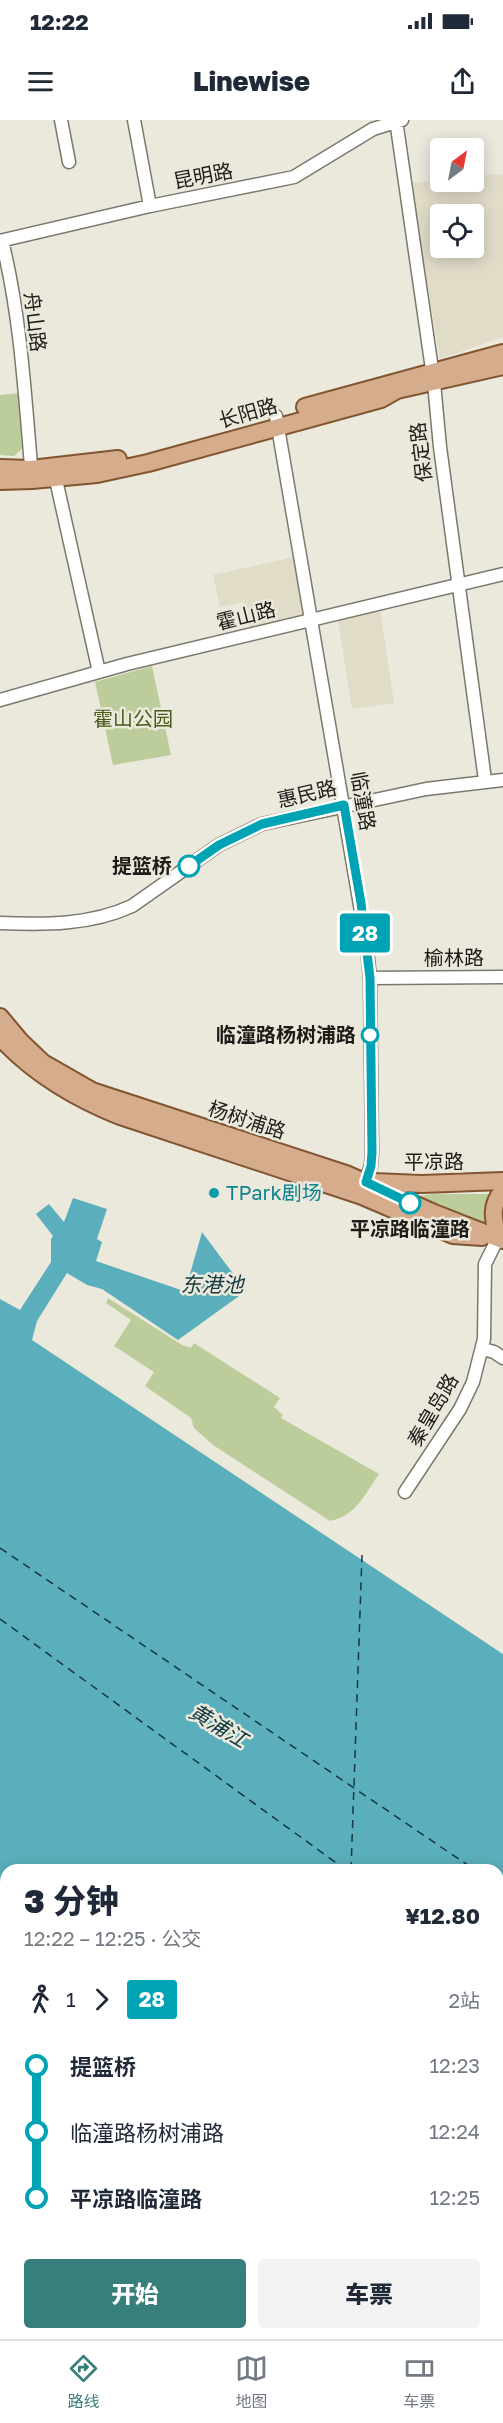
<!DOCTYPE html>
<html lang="zh">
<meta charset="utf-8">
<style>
:root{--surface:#fff;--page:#f2f2f3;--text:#1f2937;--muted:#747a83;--line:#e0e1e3;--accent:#367f7a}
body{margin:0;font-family:"Golos Text","Noto Sans SC",sans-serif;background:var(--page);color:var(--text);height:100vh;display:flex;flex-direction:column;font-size:22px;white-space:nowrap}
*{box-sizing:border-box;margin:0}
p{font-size:20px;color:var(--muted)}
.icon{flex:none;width:33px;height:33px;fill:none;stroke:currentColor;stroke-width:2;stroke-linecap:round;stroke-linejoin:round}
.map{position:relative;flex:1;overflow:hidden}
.drawer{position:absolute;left:0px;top:1744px;width:504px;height:476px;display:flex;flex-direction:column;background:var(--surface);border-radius:18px 18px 0 0;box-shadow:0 3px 15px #0003}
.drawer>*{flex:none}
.badge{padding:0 12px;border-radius:4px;font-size:21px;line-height:39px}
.needle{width:39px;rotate:32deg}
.controls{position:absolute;left:430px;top:18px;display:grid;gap:12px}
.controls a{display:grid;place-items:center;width:54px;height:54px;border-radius:6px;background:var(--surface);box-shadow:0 3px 15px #0003;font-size:30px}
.map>.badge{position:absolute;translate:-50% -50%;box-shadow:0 0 0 3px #fff}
.legs{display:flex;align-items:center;gap:9px;height:66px;padding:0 24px;font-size:20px}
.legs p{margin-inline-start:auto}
.summary{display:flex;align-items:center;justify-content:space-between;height:102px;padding:0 24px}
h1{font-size:33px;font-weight:800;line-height:45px}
.button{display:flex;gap:12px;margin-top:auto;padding:12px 24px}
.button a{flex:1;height:69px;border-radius:6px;background:var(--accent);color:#fff;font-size:24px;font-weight:800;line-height:69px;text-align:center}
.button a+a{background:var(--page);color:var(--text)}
ul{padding:0 24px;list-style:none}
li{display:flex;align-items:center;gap:21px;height:66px;font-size:22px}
li i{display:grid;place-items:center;width:9px;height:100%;margin:0 8px;background:currentColor}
li i::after{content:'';width:15px;height:15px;margin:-8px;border:4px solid;border-radius:50%;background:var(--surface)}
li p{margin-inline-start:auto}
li:first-child i{background:linear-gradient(#0000 50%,currentColor 0)}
li:last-child i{background:linear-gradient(currentColor 50%,#0000 0)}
.status{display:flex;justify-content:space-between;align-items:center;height:42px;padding:0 30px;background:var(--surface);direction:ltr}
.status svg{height:16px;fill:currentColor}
header{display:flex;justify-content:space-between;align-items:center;height:78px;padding:0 24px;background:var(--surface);font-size:27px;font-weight:800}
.menu{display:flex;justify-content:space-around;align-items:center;height:84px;border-top:2px solid var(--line);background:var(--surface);font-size:16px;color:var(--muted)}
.menu a{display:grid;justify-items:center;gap:3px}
.menu .on{color:var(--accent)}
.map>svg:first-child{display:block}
.built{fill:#e1dcc8;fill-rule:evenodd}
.green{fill:#bccd9b}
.forest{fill:#a5b87d}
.water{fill:#5bafbc}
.pier{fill:#ebe8dc}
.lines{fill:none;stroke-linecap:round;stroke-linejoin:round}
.ferry{stroke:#11393f;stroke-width:1.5;stroke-dasharray:8 6;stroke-linecap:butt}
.major-tunnel{stroke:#c2bfb5;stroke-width:16;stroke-dasharray:16 8;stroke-linecap:butt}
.minor-casing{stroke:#7b796e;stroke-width:15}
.major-casing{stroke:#825531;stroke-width:20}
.minor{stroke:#fff;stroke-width:12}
.major{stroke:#d5ac8c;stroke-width:16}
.line-1-casing{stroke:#fff;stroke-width:14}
.line-1{stroke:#00a3b4;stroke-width:9}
.stop-1-dot{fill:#fff;stroke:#00a3b4;stroke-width:3}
.culture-dot{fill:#0f9aa8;stroke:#ebe8dc;stroke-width:2}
.labels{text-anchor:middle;stroke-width:5;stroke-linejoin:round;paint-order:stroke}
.street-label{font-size:20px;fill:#1d1c18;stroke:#ebe8dc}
.park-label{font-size:20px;fill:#4b5c1c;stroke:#ebe8dc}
.stop-label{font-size:20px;font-weight:bold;fill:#1d1c18;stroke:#ebe8dc;text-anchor:end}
.culture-label{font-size:20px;fill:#0d838f;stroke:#ebe8dc;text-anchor:start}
.water-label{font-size:21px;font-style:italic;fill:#11393f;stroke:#ebe8dc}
</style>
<div class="status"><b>12:22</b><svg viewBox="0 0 49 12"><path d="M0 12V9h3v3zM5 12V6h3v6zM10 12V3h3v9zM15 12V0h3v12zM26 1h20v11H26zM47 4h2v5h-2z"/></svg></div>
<header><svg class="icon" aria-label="menu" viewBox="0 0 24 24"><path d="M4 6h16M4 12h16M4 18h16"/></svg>Linewise<svg class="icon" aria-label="share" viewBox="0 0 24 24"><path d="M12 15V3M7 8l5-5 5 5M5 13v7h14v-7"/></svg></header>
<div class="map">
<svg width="503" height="2219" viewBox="0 0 503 2219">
<rect width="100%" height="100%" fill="#ebe8dc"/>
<!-- built -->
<path class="built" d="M503 54V217L440 239 410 63 441 60V62H474V56ZM441 94H474V128H441Z
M294 437 307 495 250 508 244 482 220 487 213 455Z
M380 489 394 583 352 589 338 500Z
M6 2071V2214H121L118 2219H0V2081Z
M161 2214H195L192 2219H172Z"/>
<!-- green -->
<path class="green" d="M20 273 22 329 14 336 0 335V275Z
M152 546 171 635 113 645 95 562Z
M433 1074H493L487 1106 413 1077Z
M108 1178 182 1225 191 1228 194 1223 280 1278 274 1287 283 1295 281 1298 379 1354C365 1374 356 1396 330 1401L213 1325 194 1308 191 1298 145 1266 154 1252 114 1226 131 1200 106 1183Z
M0 1900 6 1904V2042L0 2039Z
M0 2150 6 2152V2187L0 2197Z
M323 2214H469L477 2219H329Z"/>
<!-- forest -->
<path class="forest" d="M195 2214H259L256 2219H192Z"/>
<!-- water -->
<path class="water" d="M73 1078 107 1089 97 1119 102 1122 96 1141 181 1170 186 1168 202 1112 246 1171 178 1220 102 1169 87 1165 67 1153 37 1201 32 1220 503 1534V2219H477L469 2214H498V1750H6V1904L0 1900V1179L20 1190 51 1142V1119L53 1116 36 1094 49 1084 64 1102Z"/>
<!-- pier -->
<path class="pier" d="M388 1454 503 1530V1534L387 1456Z"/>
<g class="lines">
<!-- ferry -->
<path class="ferry" d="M0 1428 475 1750
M0 1499 346 1750
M351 1750 362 1435
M498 1766 503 1769
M498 1861 503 1865"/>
<!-- major-tunnel -->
<path class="major-tunnel" d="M498 1975 503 1969
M498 2051 503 2046
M329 2219 333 2214
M359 2219 363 2214"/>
<!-- minor casing -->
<g class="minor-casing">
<path id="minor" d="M61 0 69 42
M134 0 150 86
M396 0 434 263 440 327 485 660
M0 121 150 86 294 57 373 9 402 0
M2 121C21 197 25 278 32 357
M276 296 366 820 370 858 372 1032 371 1045 364 1068
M54 351 99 552
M0 580 127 544 503 454
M0 803C45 805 91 805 132 786L219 725 262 704 426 669 503 660
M370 858 503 857
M483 1229 494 1232 503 1238
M405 1372 460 1289 473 1262 484 1219 485 1144 498 1118
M0 2070 6 2061
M310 2214 316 2219
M271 2219 274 2214
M285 2219 288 2214"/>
</g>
<!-- major casing -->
<g class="major-casing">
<path id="major" d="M305 287 503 233
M0 348 31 349 118 339
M0 361 32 360 97 354 148 343 381 279 397 270 503 246
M0 897 20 921 43 943 92 971 346 1054 434 1093 503 1120
M0 917C33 953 75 978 120 996L362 1076 453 1115 482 1117
M373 1062 422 1064 503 1061
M498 1118C493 1098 490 1086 503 1070"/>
</g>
<!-- minor -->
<use href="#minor" class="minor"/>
<!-- major -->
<use href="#major" class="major"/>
</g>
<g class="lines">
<!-- line-1 casing -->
<g class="line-1-casing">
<path id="line-1" d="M189 746 219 725 262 704 344 685 361 783 370 858 372 1032 371 1046 366 1062 410 1083"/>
</g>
<!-- line-1 -->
<use href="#line-1" class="line-1"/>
</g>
<!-- markers -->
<g class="stop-1-dot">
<circle cx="189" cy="746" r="10"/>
<circle cx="370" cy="915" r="8"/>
<circle cx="410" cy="1083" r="10"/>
</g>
<circle class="culture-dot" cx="214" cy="1073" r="6"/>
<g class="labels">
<!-- street labels -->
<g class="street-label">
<text transform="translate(203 56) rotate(-11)" y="7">昆明路</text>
<text transform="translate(35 202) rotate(83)" y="7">舟山路</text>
<text transform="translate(248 293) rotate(-16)" y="7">长阳路</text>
<text transform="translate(421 332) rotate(-97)" y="7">保定路</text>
<text transform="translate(246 496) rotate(-14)" y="7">霍山路</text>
<text transform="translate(307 674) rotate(-13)" y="7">惠民路</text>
<text transform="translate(363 681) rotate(80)" y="7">临潼路</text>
<text x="454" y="845">榆林路</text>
<text transform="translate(247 1000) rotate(18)" y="7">杨树浦路</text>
<text x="434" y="1049">平凉路</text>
<text transform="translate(433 1290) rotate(-60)" y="7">秦皇岛路</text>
</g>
<!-- park labels -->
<g class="park-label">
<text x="133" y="606">霍山公园</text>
</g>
<!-- stop labels -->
<g class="stop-label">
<text x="172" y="753">提篮桥</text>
<text x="356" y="922">临潼路杨树浦路</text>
<text x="410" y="1116" text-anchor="middle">平凉路临潼路</text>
</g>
<!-- culture labels -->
<g class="culture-label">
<text x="226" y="1080">TPark剧场</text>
</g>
<!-- water labels -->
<g class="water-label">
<text x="212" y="1172">东港池</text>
<text transform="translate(218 1606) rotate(31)" y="7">黄浦江</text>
</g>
</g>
</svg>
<div class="controls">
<a><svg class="needle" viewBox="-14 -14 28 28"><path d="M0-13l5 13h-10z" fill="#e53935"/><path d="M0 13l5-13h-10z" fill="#747a83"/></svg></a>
<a><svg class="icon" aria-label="locate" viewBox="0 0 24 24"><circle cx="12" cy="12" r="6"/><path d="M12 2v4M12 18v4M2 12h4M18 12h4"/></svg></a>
</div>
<b class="badge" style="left:365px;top:813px;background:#00a3b4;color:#fff">28</b>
<section class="drawer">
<div class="summary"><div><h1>3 分钟</h1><p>12:22 – 12:25 · 公交</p></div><b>¥12.80</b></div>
<div class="legs"><svg class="icon" aria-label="walk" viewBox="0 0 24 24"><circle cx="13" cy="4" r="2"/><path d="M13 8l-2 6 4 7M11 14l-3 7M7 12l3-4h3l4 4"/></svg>1<svg class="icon" aria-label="forward" viewBox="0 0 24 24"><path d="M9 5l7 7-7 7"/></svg><b class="badge" style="background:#00a3b4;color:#fff">28</b><p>2站</p></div>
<ul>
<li><i style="color:#00a3b4"></i><b>提篮桥</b><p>12:23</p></li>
<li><i style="color:#00a3b4"></i><span>临潼路杨树浦路</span><p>12:24</p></li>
<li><i style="color:#00a3b4"></i><b>平凉路临潼路</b><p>12:25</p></li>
</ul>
<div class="button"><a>开始</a><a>车票</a></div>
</section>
</div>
<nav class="menu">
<a class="on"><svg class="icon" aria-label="directions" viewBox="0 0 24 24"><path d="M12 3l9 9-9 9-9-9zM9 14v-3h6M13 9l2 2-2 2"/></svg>路线</a>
<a><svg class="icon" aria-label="map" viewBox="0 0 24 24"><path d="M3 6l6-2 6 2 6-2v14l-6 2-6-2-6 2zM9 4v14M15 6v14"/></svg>地图</a>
<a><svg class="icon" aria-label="tickets" viewBox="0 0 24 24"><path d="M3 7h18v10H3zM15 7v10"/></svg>车票</a>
</nav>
